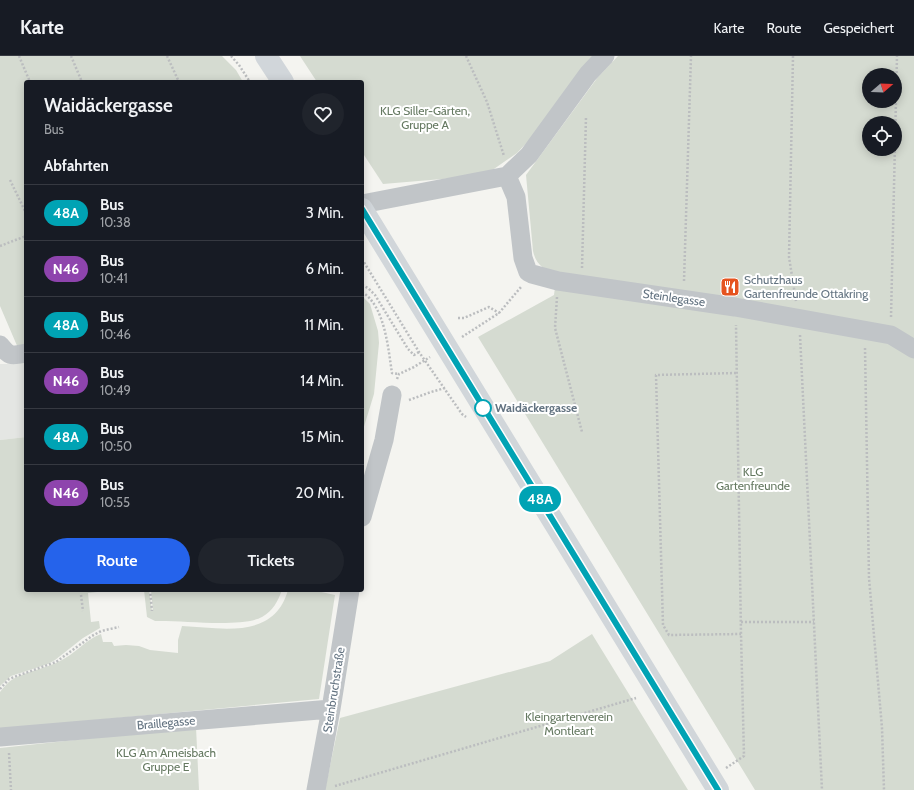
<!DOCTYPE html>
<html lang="de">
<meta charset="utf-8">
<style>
:root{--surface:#171b24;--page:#20242c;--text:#f1f3f6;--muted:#9ea1a6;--line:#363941;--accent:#2563eb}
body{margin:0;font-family:Cabin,sans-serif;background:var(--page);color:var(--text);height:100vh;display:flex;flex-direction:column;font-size:15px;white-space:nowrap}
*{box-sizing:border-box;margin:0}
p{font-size:13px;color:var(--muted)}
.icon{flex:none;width:22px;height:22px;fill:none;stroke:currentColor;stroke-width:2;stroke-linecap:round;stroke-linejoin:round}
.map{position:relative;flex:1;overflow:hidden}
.details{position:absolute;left:24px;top:24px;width:340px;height:512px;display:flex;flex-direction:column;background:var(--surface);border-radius:4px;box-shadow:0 2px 10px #0003}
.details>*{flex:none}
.badge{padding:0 8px;border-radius:13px;font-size:14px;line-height:26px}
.needle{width:26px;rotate:71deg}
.fabs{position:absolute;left:862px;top:12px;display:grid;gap:8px}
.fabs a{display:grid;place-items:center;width:40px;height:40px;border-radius:50%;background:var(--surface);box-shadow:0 2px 10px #0003;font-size:20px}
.map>.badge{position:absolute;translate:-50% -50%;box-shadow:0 0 0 2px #fff}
h2{padding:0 20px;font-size:15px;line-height:36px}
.round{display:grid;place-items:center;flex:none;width:42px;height:42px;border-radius:21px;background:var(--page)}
.headline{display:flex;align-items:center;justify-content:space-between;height:68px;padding:0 20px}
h1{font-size:19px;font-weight:600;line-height:30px}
.action{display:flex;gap:8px;margin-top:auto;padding:8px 20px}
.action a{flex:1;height:46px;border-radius:24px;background:var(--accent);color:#fff;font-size:16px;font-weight:600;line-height:46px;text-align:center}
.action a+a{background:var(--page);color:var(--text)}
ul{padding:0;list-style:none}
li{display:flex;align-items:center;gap:12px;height:56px;padding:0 20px;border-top:1px solid var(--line)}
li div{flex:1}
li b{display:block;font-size:15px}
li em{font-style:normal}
li .badge{min-width:44px;font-weight:700;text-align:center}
header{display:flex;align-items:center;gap:24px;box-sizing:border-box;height:56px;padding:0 20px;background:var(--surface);border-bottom:1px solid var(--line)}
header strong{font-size:19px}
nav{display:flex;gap:22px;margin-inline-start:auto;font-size:14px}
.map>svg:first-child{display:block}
.built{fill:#e4e6e3}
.green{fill:#d5dbd1;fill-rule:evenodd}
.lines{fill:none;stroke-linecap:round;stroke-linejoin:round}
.path{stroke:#bbbdbf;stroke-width:2.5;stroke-dasharray:2 2;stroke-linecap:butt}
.minor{stroke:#c1c5c8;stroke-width:19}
.major{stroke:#d1d6da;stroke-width:22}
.line-casing{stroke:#fff;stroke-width:9}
.line{stroke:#00a3b4;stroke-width:6}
.stop-dot{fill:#fff;stroke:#00a3b4;stroke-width:2}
.labels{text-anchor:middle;stroke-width:4;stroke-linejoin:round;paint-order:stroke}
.park-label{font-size:12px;fill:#657961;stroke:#fff}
.poi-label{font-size:12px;fill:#637381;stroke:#fff;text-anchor:start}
.street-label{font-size:12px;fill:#637381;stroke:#fff}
.stop-label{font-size:12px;font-weight:bold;fill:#637381;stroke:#fff;text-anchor:start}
</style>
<header>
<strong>Karte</strong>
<nav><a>Karte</a><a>Route</a><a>Gespeichert</a></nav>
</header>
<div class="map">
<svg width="914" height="734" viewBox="0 0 914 734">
<rect width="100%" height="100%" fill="#f4f4f0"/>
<!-- built -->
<path class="built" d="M26 305V381L0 384V308H10Z"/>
<!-- green -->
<path class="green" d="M0 0H222L236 14 243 26H26V290L18 292 0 250Z
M300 0H596L535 78 517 97 491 115 466 121 383 128 362 96V26H317Z
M618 0H914V288L557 221C546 214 536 210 533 195L526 119 598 21ZM869 19H895V45H869ZM869 67H895V93H869Z
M555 231 886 282 914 295V734H755L478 281 554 239Z
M362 240 370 248 378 275 379 287 374 338 362 377Z
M26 381V534H115L88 537 91 566 99 565 100 572 83 582 55 604 48 608 11 620 0 630V384Z
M144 534H149L152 555H153L151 534H282C278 545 273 555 262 561 242 572 180 564 155 565L147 561Z
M288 534H317V535L335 539 319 643 0 673V636C4 631 8 626 13 623 27 615 45 613 60 605 75 598 85 584 101 578L103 586H112L114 590 126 589 139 590 150 594 178 597V584L182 570C222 572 274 584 288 534Z
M592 578 688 734H325L340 662 550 605Z
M196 671 199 734H0V692Z"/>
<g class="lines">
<!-- path -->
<path class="path" d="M19 0 30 26
M71 0 82 26
M167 0 179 26
M231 0 239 9 250 26
M466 0 487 46 504 100
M793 0 789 201 796 245
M10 124 26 157
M0 190 26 180
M362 203 419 296 462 358 466 361
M582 212 586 61
M684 225 691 0
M362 229 368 232 375 239 408 293 414 299 419 296
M362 236C385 250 388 292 392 317L399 318
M557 241 555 272 582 376
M891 261 897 0
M458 262H464L489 251 499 257
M800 279 822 734
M462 281 499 257 521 231
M865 292 869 522 882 672 884 734
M736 317 656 319 663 569 669 579 741 578
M397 323 399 318 414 311 430 301
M409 344 431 336 445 332
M150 534 152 555
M81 539 83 555
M741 566H814
M0 633 9 623 14 621 56 606 92 580 101 575 119 571
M9 697 11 734
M726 712 744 700 741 578 736 269
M335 730 636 642"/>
<!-- minor -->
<path class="minor" d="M507 120 516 141 523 202 528 216 532 218 558 225 735 251 891 279 914 293
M362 148 507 120 529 99 588 18 605 0
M0 289C10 301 11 300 26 297
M362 461 384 384 392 339
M0 681 331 653
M316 734 331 653 350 534"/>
<!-- major -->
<path class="major" d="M266 0 283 26
M362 153 718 734"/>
</g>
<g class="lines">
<!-- line casing -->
<g class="line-casing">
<path id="line" d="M362 153 718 734"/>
</g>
<!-- line -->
<use href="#line" class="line"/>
</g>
<!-- icons -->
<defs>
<g id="restaurant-square" transform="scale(1)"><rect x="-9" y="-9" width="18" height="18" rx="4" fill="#e5531f" stroke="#fff"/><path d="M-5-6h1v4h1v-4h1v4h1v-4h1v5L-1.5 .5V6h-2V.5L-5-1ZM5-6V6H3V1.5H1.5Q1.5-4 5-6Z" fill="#fff"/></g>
</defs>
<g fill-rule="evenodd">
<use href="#restaurant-square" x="730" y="231"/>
</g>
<!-- markers -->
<circle class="stop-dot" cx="483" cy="352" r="8"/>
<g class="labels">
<!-- park labels -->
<g class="park-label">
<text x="425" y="59">KLG Siller-Gärten,<tspan x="425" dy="14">Gruppe A</tspan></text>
<text x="753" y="420">KLG<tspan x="753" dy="14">Gartenfreunde</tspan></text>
<text x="569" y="665">Kleingartenverein<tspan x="569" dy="14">Montleart</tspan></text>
<text x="166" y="701">KLG Am Ameisbach<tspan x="166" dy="14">Gruppe E</tspan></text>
</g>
<!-- poi labels -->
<g class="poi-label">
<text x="744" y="228">Schutzhaus<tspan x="744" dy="14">Gartenfreunde Ottakring</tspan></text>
</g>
<!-- street labels -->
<g class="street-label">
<text transform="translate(674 242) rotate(8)" y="4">Steinlegasse</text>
<text transform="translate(334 634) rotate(-81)" y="4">Steinbruchstraße</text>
<text transform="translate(166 667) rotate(-5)" y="4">Braillegasse</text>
</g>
<!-- stop labels -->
<g class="stop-label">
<text x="495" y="356">Waidäckergasse</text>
</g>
</g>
</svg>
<div class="fabs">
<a><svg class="needle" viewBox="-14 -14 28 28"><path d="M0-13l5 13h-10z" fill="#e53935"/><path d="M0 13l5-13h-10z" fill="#9ea1a6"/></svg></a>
<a><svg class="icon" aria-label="locate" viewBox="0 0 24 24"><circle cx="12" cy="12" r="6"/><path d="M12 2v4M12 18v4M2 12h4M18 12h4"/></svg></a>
</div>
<b class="badge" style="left:540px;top:443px;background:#00a3b4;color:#fff">48A</b>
<section class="details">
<div class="headline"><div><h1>Waidäckergasse</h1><p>Bus</p></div><a class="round"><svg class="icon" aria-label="heart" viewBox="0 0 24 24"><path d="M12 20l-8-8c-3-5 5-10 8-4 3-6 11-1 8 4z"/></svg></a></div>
<h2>Abfahrten</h2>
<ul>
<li><span class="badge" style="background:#00a3b4;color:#fff">48A</span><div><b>Bus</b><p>10:38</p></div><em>3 Min.</em></li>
<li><span class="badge" style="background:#8e44ad;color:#fff">N46</span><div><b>Bus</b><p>10:41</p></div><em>6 Min.</em></li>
<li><span class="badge" style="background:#00a3b4;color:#fff">48A</span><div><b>Bus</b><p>10:46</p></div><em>11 Min.</em></li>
<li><span class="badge" style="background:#8e44ad;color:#fff">N46</span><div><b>Bus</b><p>10:49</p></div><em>14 Min.</em></li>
<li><span class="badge" style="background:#00a3b4;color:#fff">48A</span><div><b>Bus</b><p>10:50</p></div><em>15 Min.</em></li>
<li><span class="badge" style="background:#8e44ad;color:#fff">N46</span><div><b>Bus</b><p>10:55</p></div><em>20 Min.</em></li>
</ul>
<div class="action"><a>Route</a><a>Tickets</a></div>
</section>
</div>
